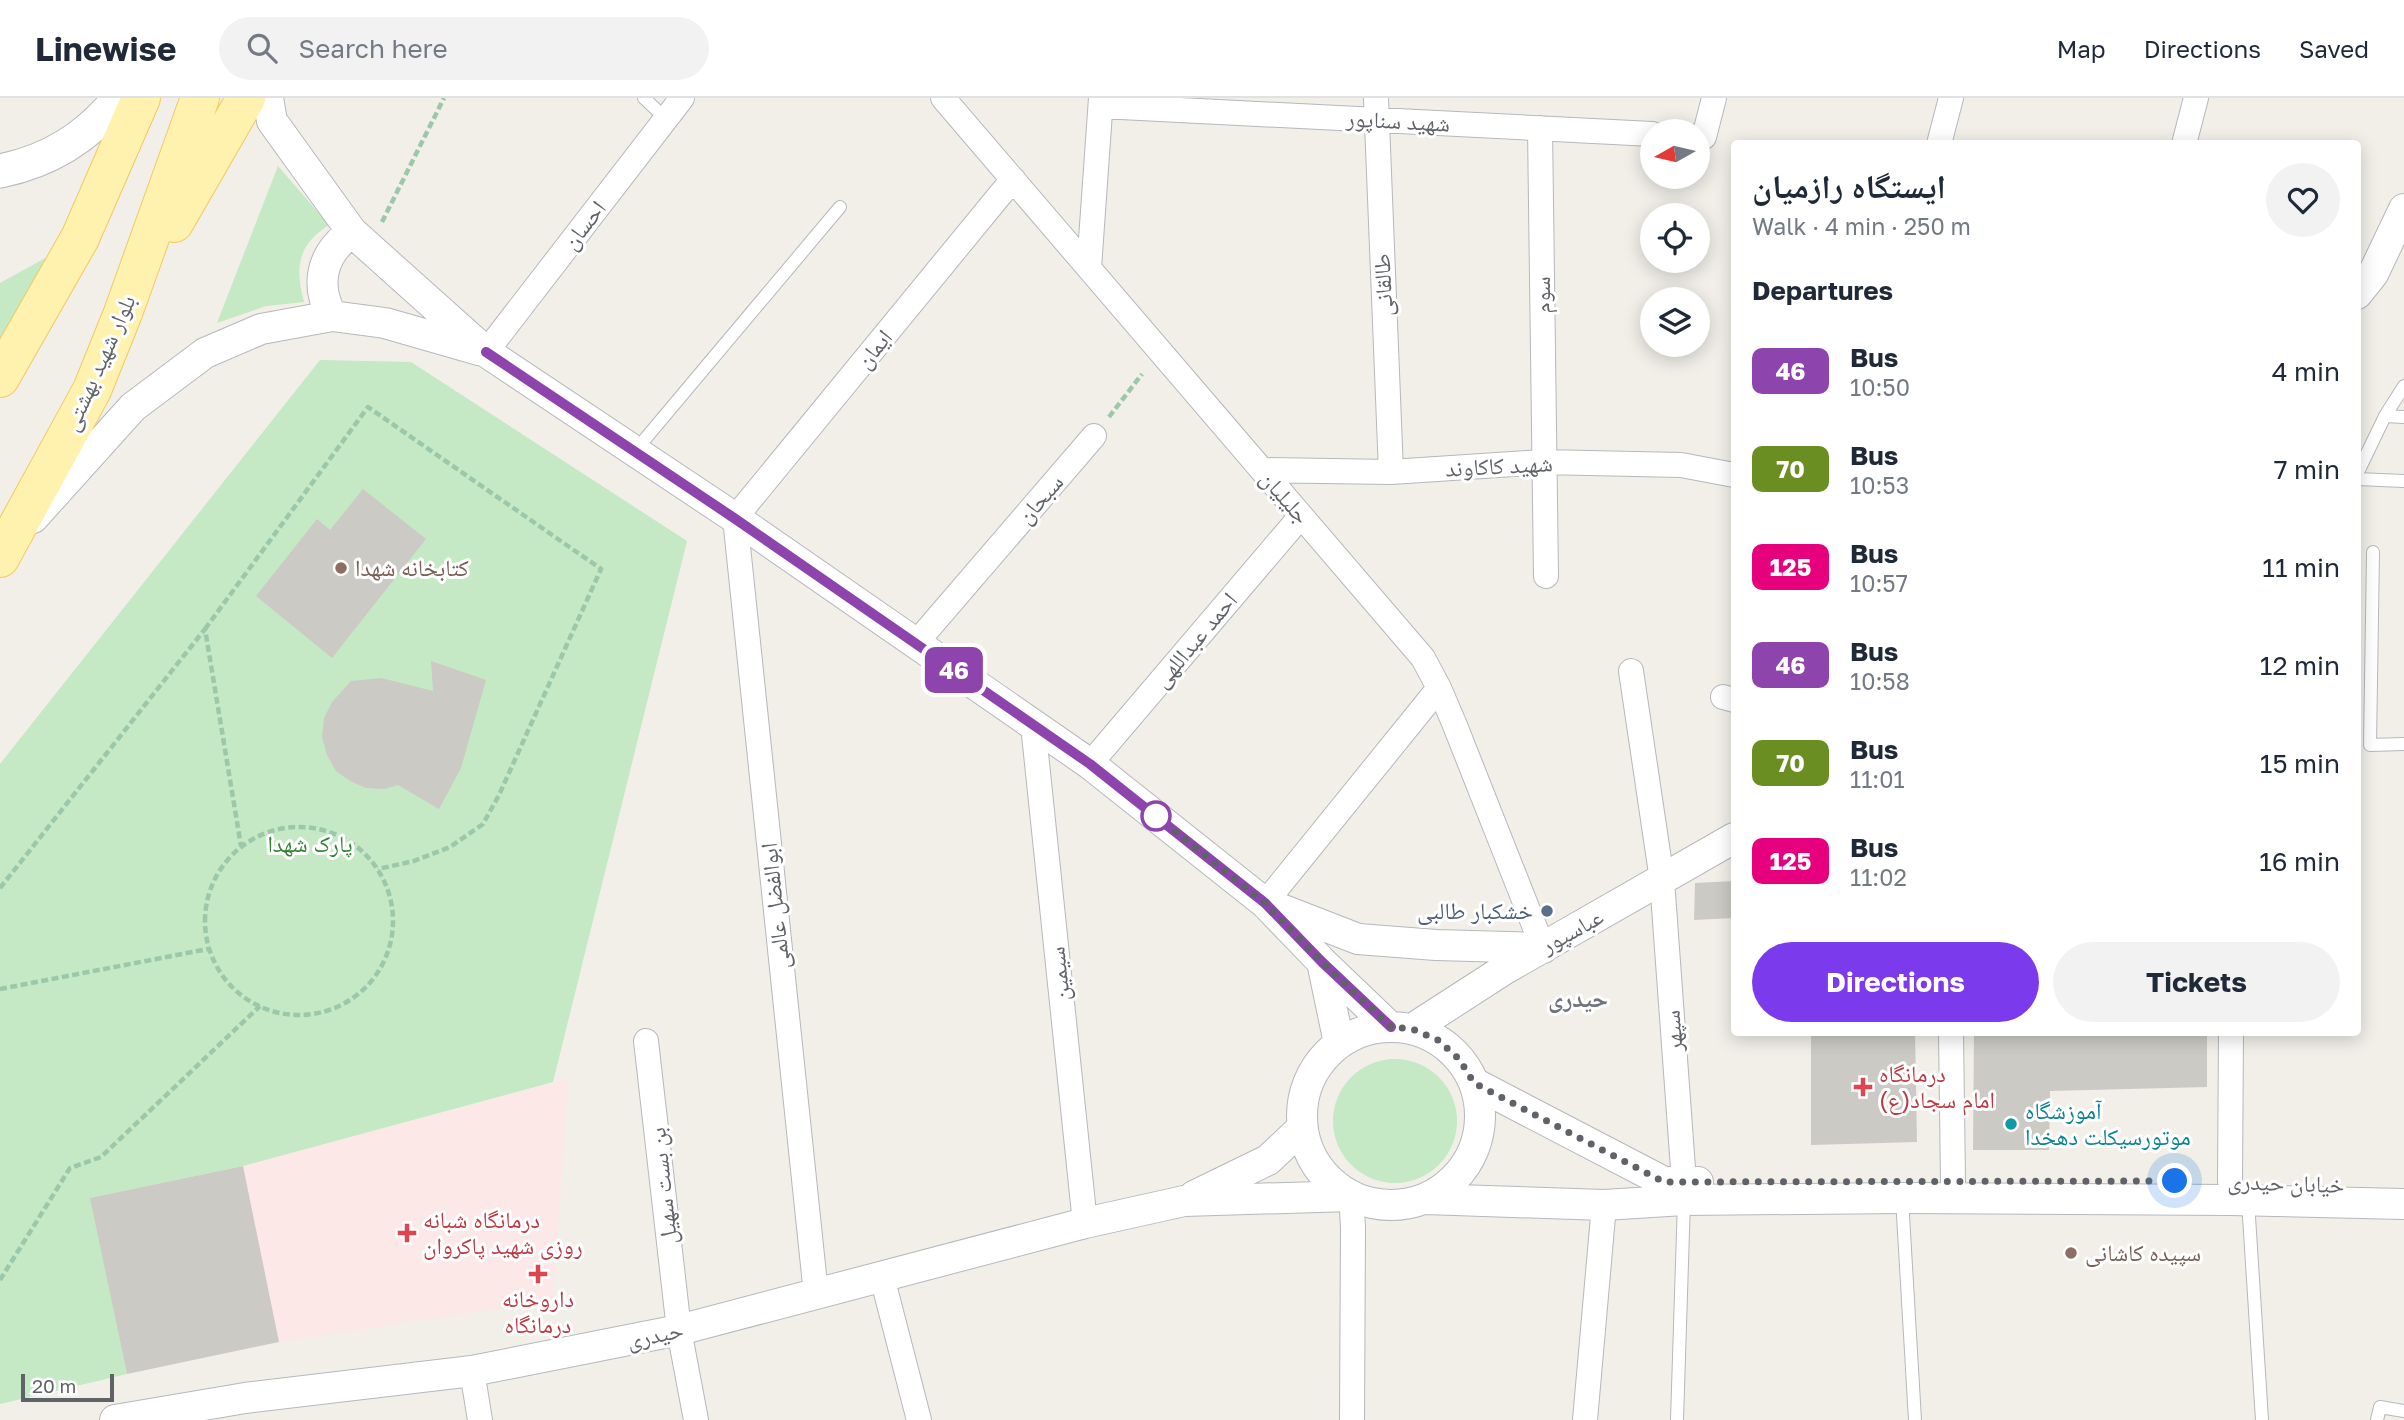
<!DOCTYPE html>
<meta charset="utf-8">
<style>
:root{--surface:#fff;--page:#f2f2f3;--text:#1f2937;--muted:#747a83;--line:#e0e1e3;--accent:#7c3aed}
body{margin:0;font-family:"Golos Text","Noto Naskh Arabic",sans-serif;background:var(--page);color:var(--text);height:100vh;display:flex;flex-direction:column;font-size:26px;white-space:nowrap}
*{box-sizing:border-box;margin:0}
p{font-size:23px;color:var(--muted)}
.icon{flex:none;width:38px;height:38px;fill:none;stroke:currentColor;stroke-width:2;stroke-linecap:round;stroke-linejoin:round}
.map{position:relative;flex:1;overflow:hidden}
.details{position:absolute;left:1731px;top:42px;width:630px;height:896px;display:flex;flex-direction:column;background:var(--surface);border-radius:7px;box-shadow:0 4px 18px #0003}
.details>*{flex:none}
.badge{padding:0 14px;border-radius:10px;font-size:24px;line-height:46px}
.needle{width:46px;rotate:262deg}
.tools{position:absolute;left:1640px;top:21px;display:grid;gap:14px}
.tools a{display:grid;place-items:center;width:70px;height:70px;border-radius:50%;background:var(--surface);box-shadow:0 4px 18px #0003;font-size:35px}
.scale{position:absolute;left:21px;bottom:18px;width:93px;box-sizing:border-box;padding-left:7px;border:4px solid #5f6368;border-top:0;font-size:19px;line-height:24px;white-space:nowrap;color:#5f6368;-webkit-text-stroke:5px #fff;paint-order:stroke}
.you{position:absolute;width:35px;height:35px;margin:-18px;border:5px solid #fff;border-radius:50%;background:#1a73e8;box-shadow:0 0 0 10px #1a73e833}
.map>.badge{position:absolute;translate:-50% -50%;box-shadow:0 0 0 4px #fff}
h2{padding:0 21px;font-size:26px;line-height:63px}
.round{display:grid;place-items:center;flex:none;width:74px;height:74px;border-radius:37px;background:var(--page)}
.head{display:flex;align-items:center;justify-content:space-between;height:119px;padding:0 21px}
h1{font-size:33px;font-weight:700;line-height:52px}
.cta{display:flex;gap:14px;margin-top:auto;padding:14px 21px}
.cta a{flex:1;height:80px;border-radius:42px;background:var(--accent);color:#fff;font-size:28px;font-weight:700;line-height:80px;text-align:center}
.cta a+a{background:var(--page);color:var(--text)}
ul{padding:0;list-style:none}
li{display:flex;align-items:center;gap:21px;height:98px;padding:0 21px}
li div{flex:1}
li b{display:block;font-size:26px}
li em{font-style:normal}
li .badge{min-width:77px;font-weight:700;text-align:center}
header{display:flex;align-items:center;gap:42px;box-sizing:border-box;height:98px;padding:0 35px;background:var(--surface);border-bottom:2px solid var(--line)}
header strong{font-size:33px}
nav{display:flex;gap:38px;margin-inline-start:auto;font-size:24px}
.search{width:490px;height:63px;background:var(--page);display:flex;align-items:center;gap:18px;box-sizing:border-box;padding:0 24px;border-radius:38px;color:var(--muted);font-size:26px}
.map>svg:first-child{display:block}
.medical{fill:#fce8e6}
.green{fill:#c5e8c5}
.building{fill:#cccac5}
.lines{fill:none;stroke-linecap:round;stroke-linejoin:round}
.service-casing{stroke:#b5b8bc;stroke-width:14}
.minor-casing{stroke:#b5b8bc;stroke-width:26}
.tertiary-casing{stroke:#b5b8bc;stroke-width:32}
.secondary-casing{stroke:#b6babf;stroke-width:35}
.primary-casing{stroke:#f2c960;stroke-width:40}
.path{stroke:#9cc7a9;stroke-width:4.5;stroke-dasharray:7 3.5;stroke-linecap:butt}
.service{stroke:#fff;stroke-width:12}
.minor{stroke:#fff;stroke-width:24}
.tertiary{stroke:#fff;stroke-width:30}
.secondary{stroke:#fff;stroke-width:33}
.primary{stroke:#fff2af;stroke-width:38}
.line-casing{stroke:#fff;stroke-width:16}
.line{stroke:#8e44ad;stroke-width:10}
.walk{stroke:#5f6368;stroke-width:7;stroke-dasharray:0 12.6}
.education-dot{fill:#8d6e63;stroke:#fff;stroke-width:2.5}
.stop-dot{fill:#fff;stroke:#8e44ad;stroke-width:3.5}
.service-dot{fill:#5c6f8a;stroke:#fff;stroke-width:2.5}
.health-dot{fill:#e0444e;stroke:#fff;stroke-width:2.5}
.culture-dot{fill:#0f9aa8;stroke:#fff;stroke-width:2.5}
.labels{text-anchor:middle;stroke-width:6;stroke-linejoin:round;paint-order:stroke}
.street-label{font-size:23px;fill:#5f6368;stroke:#fff}
.education-label{font-size:23px;fill:#785e54;stroke:#fff;text-anchor:start}
.park-label{font-size:23px;fill:#348238;stroke:#fff}
.service-label{font-size:23px;fill:#4e5e75;stroke:#fff;text-anchor:end}
.health-label{font-size:23px;fill:#be3a42;stroke:#fff;text-anchor:start}
.culture-label{font-size:23px;fill:#0d838f;stroke:#fff;text-anchor:start}
.neighbourhood-label{font-size:24px;font-weight:bold;fill:#70757a;stroke:#fff}
</style>
<header>
<strong>Linewise</strong>
<div class="search"><svg class="icon" aria-label="search" viewBox="0 0 24 24"><circle cx="10" cy="10" r="6"/><path d="M15 15l6 6"/></svg>Search here</div>
<nav><a>Map</a><a>Directions</a><a>Saved</a></nav>
</header>
<div class="map">
<svg width="2404" height="1322" viewBox="0 0 2404 1322">
<rect width="100%" height="100%" fill="#f1efe8"/>
<!-- medical -->
<path class="medical" d="M568 981 553 1202 279 1244 243 1068Z"/>
<!-- green -->
<path class="green" d="M278 68 329 127C297 147 295 170 304 204L266 208 217 225Z
M80 141 0 280V185Z
M320 262 411 264 687 443 553 984 243 1068 91 1100 127 1276 0 1306V666Z
M1333 1023a62 62 0 1 1 124 0a62 62 0 1 1-124 0Z"/>
<!-- building -->
<path class="building" d="M363 391 426 441 332 560 256 498 317 421 330 432Z
M431 563 486 582 461 670 439 711 398 687 384 691 366 690 350 683 336 673 327 657 322 639 324 620 332 604 351 583 381 580 433 593Z
M1734 783V820L1694 822 1695 785Z
M1811 934H1915L1917 1044 1811 1047Z
M1974 934H2207V989L2050 993 2049 1052H1973Z
M243 1068 279 1244 127 1276 90 1100Z"/>
<g class="lines">
<!-- service casing -->
<g class="service-casing">
<path id="service" d="M644 0 666 21
M2385 318 2404 319
M635 353 840 109
M2357 376 2385 318 2404 288
M2357 381 2404 383
M2373 454 2370 647 2404 646
M1902 1100 1915 1322
M2248 1103 2262 1322
M1677 1322 1684 1102
M2377 1322 2380 1309 2404 1313"/>
</g>
<!-- minor casing -->
<g class="minor-casing">
<path id="minor" d="M943 0 1423 560 1439 590 1454 625 1543 850
M1376 0 1391 374
M1101 8 1652 36
M1540 30 1546 478
M1698 38 1704 39 1714 0
M1939 46 1951 0
M2184 46 2196 0
M1089 170 1101 0
M486 254 682 0
M1262 372 1391 374 1543 364 1681 367 1734 377
M916 545 1094 338
M1631 573 1662 782 1684 1084
M1723 599 1734 602
M1033 627 1085 1125
M1090 666 1301 418
M1265 805 1439 590
M1951 934 1953 1084
M646 943 679 1232 696 1322
M2230 1083 2231 934
M1351 1098 1353 1129 1352 1322
M882 1179 919 1322
M816 1196 735 420 1013 81
M472 1273 480 1322
M1585 1322 1604 1107"/>
</g>
<!-- tertiary casing -->
<g class="tertiary-casing">
<path id="tertiary" d="M268 0 272 23 352 134 486 254 735 420 1090 666 1265 805 1322 864 1390 929
M2357 196 2373 176 2404 111
M332 218C314 186 322 155 352 134
M33 420 133 309 205 255 261 231 332 218 385 225 479 252
M1273 808 1358 841 1436 847 1543 850
M1322 864 1339 945
M1302 1018a89 89 0 1 1 178 0a89 89 0 1 1-178 0Z
M1412 931 1505 871 1734 740
M1474 985 1664 1084H1698
M1194 1098 1268 1062 1302 1030
M1426 1101 1604 1107 1684 1102 1902 1100 2229 1102 2404 1106
M115 1322 245 1300 472 1273 679 1232 1085 1125 1184 1103 1351 1098"/>
</g>
<!-- secondary casing -->
<g class="secondary-casing">
<path id="secondary" d="M0 73C50 63 88 39 119 0"/>
</g>
<!-- primary casing -->
<g class="primary-casing">
<path id="primary" d="M174 125 246 0
M0 280 80 140 141 0
M0 460 92 292 123 215 200 0"/>
</g>
<!-- path -->
<path class="path" d="M382 124 444 0
M1109 319 1142 276
M205 531 368 309 601 471 499 697 483 726 450 749 414 763 378 771
M205 823a94 94 0 1 1 188 0a94 94 0 1 1-188 0Z
M0 790 205 531 241 748
M0 891 208 851
M0 1182 70 1070 101 1059 260 908"/>
<!-- service -->
<use href="#service" class="service"/>
<!-- minor -->
<use href="#minor" class="minor"/>
<!-- tertiary -->
<use href="#tertiary" class="tertiary"/>
<!-- secondary -->
<use href="#secondary" class="secondary"/>
<!-- primary -->
<use href="#primary" class="primary"/>
</g>
<g class="lines">
<!-- line casing -->
<g class="line-casing">
<path id="line" d="M486 254 734 420 1090 666 1265 805 1322 864 1391 929"/>
</g>
<!-- line -->
<use href="#line" class="line"/>
<!-- walk -->
<path class="walk" d="M1156 718 1265 805 1322 864 1391 929 1412 931 1438 942 1459 961 1474 985 1664 1084 2175 1083"/>
</g>
<!-- markers -->
<g class="education-dot">
<circle cx="341" cy="470" r="7"/>
<circle cx="2071" cy="1155" r="7"/>
</g>
<circle class="stop-dot" cx="1156" cy="718" r="14"/>
<circle class="service-dot" cx="1547" cy="813" r="7"/>
<g class="health-dot">
<path d="M1859.5 978.5h7v7h7v7h-7v7h-7v-7h-7v-7h7z"/>
<path d="M403.5 1124.5h7v7h7v7h-7v7h-7v-7h-7v-7h7z"/>
<path d="M534.5 1165.5h7v7h7v7h-7v7h-7v-7h-7v-7h7z"/>
</g>
<circle class="culture-dot" cx="2011" cy="1026" r="7"/>
<g class="labels">
<!-- street labels -->
<g class="street-label">
<text transform="translate(1398 23) rotate(3)" y="8">شهید سناپور</text>
<text transform="translate(584 127) rotate(-52)" y="8">احسان</text>
<text transform="translate(1383 187) rotate(-93)" y="8">طالقانی</text>
<text transform="translate(1542 197) rotate(-90)" y="8">سوم</text>
<text transform="translate(874 251) rotate(-51)" y="8">ایمان</text>
<text transform="translate(99 265) rotate(-66)" y="8">بلوار شهید بهشتی</text>
<text transform="translate(1499 368) rotate(-3)" y="8">شهید کاکاوند</text>
<text transform="translate(1285 399) rotate(49)" y="8">جلیلیان</text>
<text transform="translate(1040 401) rotate(-49)" y="8">سبحان</text>
<text transform="translate(1195 542) rotate(-50)" y="8">احمد عبداللهی</text>
<text transform="translate(775 808) rotate(-96)" y="8">ابوالفضل عالمی</text>
<text transform="translate(1572 833) rotate(-29)" y="8">عباسپور</text>
<text transform="translate(1059 876) rotate(-96)" y="8">سیمین</text>
<text transform="translate(1673 933) rotate(-94)" y="8">سپهر</text>
<text transform="translate(2286 1085) rotate(2)" y="8">خیابان حیدری</text>
<text transform="translate(663 1088) rotate(-96)" y="8">بن بست سهیل</text>
<text transform="translate(655 1237) rotate(-12)" y="8">حیدری</text>
</g>
<!-- education labels -->
<g class="education-label">
<text x="355" y="478">کتابخانه شهدا</text>
<text x="2085" y="1163">سپیده کاشانی</text>
</g>
<!-- park labels -->
<g class="park-label">
<text x="310" y="754">پارک شهدا</text>
</g>
<!-- service labels -->
<g class="service-label">
<text x="1533" y="821">خشکبار طالبی</text>
</g>
<!-- health labels -->
<g class="health-label">
<text x="1879" y="984">درمانگاه<tspan x="1879" dy="26">امام سجاد(ع)</tspan></text>
<text x="423" y="1130">درمانگاه شبانه<tspan x="423" dy="26">روزی شهید پاکروان</tspan></text>
<text x="538" y="1209" text-anchor="middle">داروخانه<tspan x="538" dy="26">درمانگاه</tspan></text>
</g>
<!-- culture labels -->
<g class="culture-label">
<text x="2025" y="1021">آموزشگاه<tspan x="2025" dy="26">موتورسیکلت دهخدا</tspan></text>
</g>
<!-- neighbourhood labels -->
<g class="neighbourhood-label">
<text x="1578" y="909">حیدری</text>
</g>
</g>
</svg>
<div class="tools">
<a><svg class="needle" viewBox="-14 -14 28 28"><path d="M0-13l5 13h-10z" fill="#e53935"/><path d="M0 13l5-13h-10z" fill="#747a83"/></svg></a>
<a><svg class="icon" aria-label="locate" viewBox="0 0 24 24"><circle cx="12" cy="12" r="6"/><path d="M12 2v4M12 18v4M2 12h4M18 12h4"/></svg></a>
<a><svg class="icon" aria-label="layers" viewBox="0 0 24 24"><path d="M12 4l9 5-9 5-9-5zM3 14l9 5 9-5"/></svg></a>
</div>
<div class="scale">20 m</div>
<div class="you" style="left:2175px;top:1083px"></div>
<b class="badge" style="left:954px;top:572px;background:#8e44ad;color:#fff">46</b>
<section class="details">
<div class="head"><div><h1>ایستگاه رازمیان</h1><p>Walk · 4 min · 250 m</p></div><a class="round"><svg class="icon" aria-label="heart" viewBox="0 0 24 24"><path d="M12 20l-8-8c-3-5 5-10 8-4 3-6 11-1 8 4z"/></svg></a></div>
<h2>Departures</h2>
<ul>
<li><span class="badge" style="background:#8e44ad;color:#fff">46</span><div><b>Bus</b><p>10:50</p></div><em>4 min</em></li>
<li><span class="badge" style="background:#6b8e23;color:#fff">70</span><div><b>Bus</b><p>10:53</p></div><em>7 min</em></li>
<li><span class="badge" style="background:#e6007e;color:#fff">125</span><div><b>Bus</b><p>10:57</p></div><em>11 min</em></li>
<li><span class="badge" style="background:#8e44ad;color:#fff">46</span><div><b>Bus</b><p>10:58</p></div><em>12 min</em></li>
<li><span class="badge" style="background:#6b8e23;color:#fff">70</span><div><b>Bus</b><p>11:01</p></div><em>15 min</em></li>
<li><span class="badge" style="background:#e6007e;color:#fff">125</span><div><b>Bus</b><p>11:02</p></div><em>16 min</em></li>
</ul>
<div class="cta"><a>Directions</a><a>Tickets</a></div>
</section>
</div>
